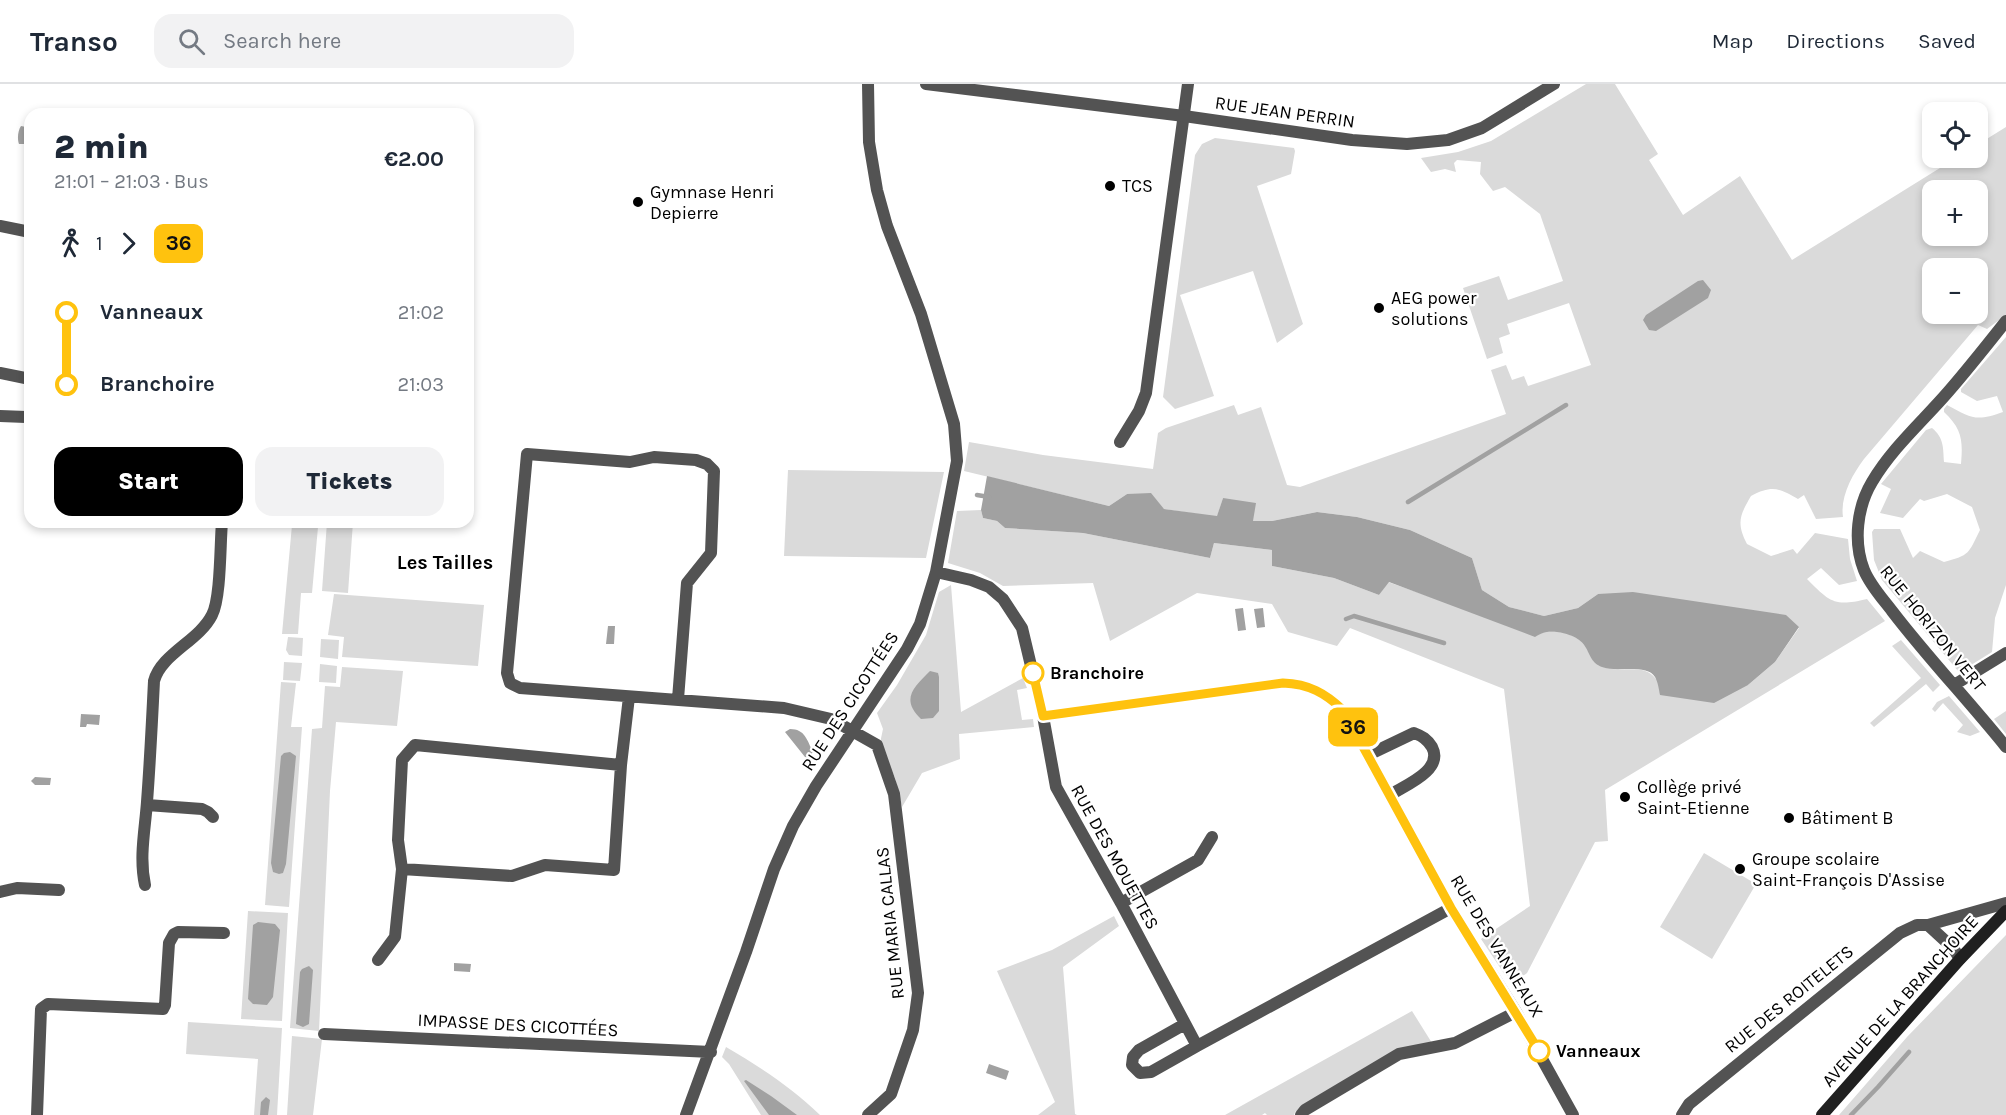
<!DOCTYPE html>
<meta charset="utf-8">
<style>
:root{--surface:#fff;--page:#f2f2f3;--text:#1f2937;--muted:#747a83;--line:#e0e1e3;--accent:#000}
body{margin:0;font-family:Karla,sans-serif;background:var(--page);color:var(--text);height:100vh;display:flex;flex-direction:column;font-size:22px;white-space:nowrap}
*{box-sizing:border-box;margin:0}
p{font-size:20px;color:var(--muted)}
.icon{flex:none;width:33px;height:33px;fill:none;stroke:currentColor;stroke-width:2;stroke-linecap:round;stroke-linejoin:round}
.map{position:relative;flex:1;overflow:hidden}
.drawer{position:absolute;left:24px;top:24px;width:450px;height:420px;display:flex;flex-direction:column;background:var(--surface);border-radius:18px;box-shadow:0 3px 9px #0003}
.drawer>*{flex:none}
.badge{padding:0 12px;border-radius:9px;font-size:21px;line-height:39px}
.controls{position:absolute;left:1922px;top:18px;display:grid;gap:12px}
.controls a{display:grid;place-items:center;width:66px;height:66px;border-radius:12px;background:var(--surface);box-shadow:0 3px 9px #0003;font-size:30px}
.map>.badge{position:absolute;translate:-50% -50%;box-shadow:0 0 0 3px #fff}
.legs{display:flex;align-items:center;gap:9px;height:66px;padding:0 30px;font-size:20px}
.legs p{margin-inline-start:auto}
.headline{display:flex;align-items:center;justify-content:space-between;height:102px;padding:0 30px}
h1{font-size:33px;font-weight:800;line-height:45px}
.cta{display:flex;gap:12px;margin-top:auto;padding:12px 30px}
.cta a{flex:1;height:69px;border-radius:18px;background:var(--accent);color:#fff;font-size:24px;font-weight:800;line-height:69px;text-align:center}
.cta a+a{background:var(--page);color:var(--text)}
ul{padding:0 30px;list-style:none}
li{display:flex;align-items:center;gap:21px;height:72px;font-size:22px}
li i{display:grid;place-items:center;width:9px;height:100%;margin:0 8px;background:currentColor}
li i::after{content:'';width:15px;height:15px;margin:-8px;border:4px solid;border-radius:50%;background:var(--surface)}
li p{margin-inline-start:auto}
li:first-child i{background:linear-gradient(#0000 50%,currentColor 0)}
li:last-child i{background:linear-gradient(currentColor 50%,#0000 0)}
header{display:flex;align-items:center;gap:36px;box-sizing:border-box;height:84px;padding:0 30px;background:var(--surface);border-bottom:2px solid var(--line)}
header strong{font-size:28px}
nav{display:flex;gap:33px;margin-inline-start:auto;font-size:21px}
.search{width:420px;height:54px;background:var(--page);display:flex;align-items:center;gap:15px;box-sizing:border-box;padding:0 21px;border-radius:18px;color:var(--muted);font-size:22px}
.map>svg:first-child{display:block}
.green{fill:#dadada;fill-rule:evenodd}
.water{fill:#a1a1a1}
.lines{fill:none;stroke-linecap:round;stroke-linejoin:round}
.stream{stroke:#a1a1a1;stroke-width:4.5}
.minor{stroke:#535353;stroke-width:12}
.tertiary{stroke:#535353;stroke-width:12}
.secondary{stroke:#202020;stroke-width:12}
.line-1-casing{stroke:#fff;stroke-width:14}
.line-1{stroke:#ffc20e;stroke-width:9}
.poi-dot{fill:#000;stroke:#fff;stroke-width:2}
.stop-1-dot{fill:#fff;stroke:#ffc20e;stroke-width:3}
.labels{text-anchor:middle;stroke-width:4.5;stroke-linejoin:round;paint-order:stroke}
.street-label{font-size:18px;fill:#000;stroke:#fff}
.poi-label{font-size:18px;fill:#000;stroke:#fff;text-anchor:start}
.stop-label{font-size:18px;font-weight:bold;fill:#000;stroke:#fff;text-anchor:start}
.neighbourhood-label{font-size:20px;font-weight:bold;fill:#000;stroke:#fff}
</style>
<header>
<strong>Transo</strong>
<div class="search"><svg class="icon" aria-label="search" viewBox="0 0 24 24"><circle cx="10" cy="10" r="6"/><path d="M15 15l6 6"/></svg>Search here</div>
<nav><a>Map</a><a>Directions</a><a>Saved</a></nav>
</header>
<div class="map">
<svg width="2006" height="1031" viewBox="0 0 2006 1031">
<rect width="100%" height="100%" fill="#fff"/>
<!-- green -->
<path class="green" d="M1586 0H1615L1658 70 1649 76 1683 131 1740 92 1792 176 1956 74H1977V61L2006 43V231L1987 245 1978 241 1864 375C1852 391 1840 413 1843 433L1816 435 1804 411 1798 415C1779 404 1772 401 1751 412 1740 431 1736 439 1747 460L1771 472 1793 465 1797 470 1815 449 1848 455 1850 475 1857 497 1839 501 1821 484 1807 495C1830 518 1834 523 1867 515L1885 537 1605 706 1608 757 1595 758 1527 889 1520 894 1505 891 1481 855 1530 822 1504 605 1350 544 1337 562 1288 548 1272 520 1197 509 1110 557 1093 499 1003 502 980 489 948 479 957 427 981 426 983 434 997 437 1005 444 1083 449 1210 474 1214 459 1272 466V482L1334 494 1379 511 1388 498 1462 524 1541 549C1557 546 1578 548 1587 563 1592 573 1593 579 1604 583 1621 590 1644 578 1656 595L1748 601 1775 578 1799 544 1598 510 1578 524 1544 532 1509 523 1482 506 1472 474 1410 446 1357 433 1317 428 1272 437H1253L1223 414 1217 433 1164 425 1127 410 1109 422 964 387 969 358 1043 371 1153 385 1158 349 1166 344 1234 321 1238 331 1261 323 1287 401 1300 403 1506 330 1491 286 1506 281 1512 296 1524 292 1528 302 1591 281 1569 219 1507 240 1510 250 1499 254 1503 269 1487 275 1463 204 1499 192 1508 216 1563 197 1540 130 1505 103 1493 107 1480 90 1481 78 1457 76 1454 79 1456 88 1445 85 1431 88 1421 74 1458 68 1491 57ZM1932 106H1977V152H1932ZM1932 184H1977V230H1932Z
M1215 54 1294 64 1295 67 1291 90 1257 102 1303 240 1277 259 1253 187 1180 211 1214 312 1175 325 1163 313 1195 71 1202 60Z
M2006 253V501L1995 534 1992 568 1963 586 1958 587 1882 496 1874 476 1872 448 1874 445H1900L1913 474 1920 467 1944 478C1970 471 1968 470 1980 446L1972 423 1947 410 1924 417 1920 415 1903 434 1880 429 1891 405 1881 400 1926 346 1932 344C1944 354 1943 363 1944 378L1961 380C1963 356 1962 345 1944 328V325L1947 321C1971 334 1976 338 2003 328L1997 312 1977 317 1961 308V305Z
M788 386 944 388 926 474 784 472Z
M327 438H353L348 509 322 507Z
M292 441 318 443 312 509H301L298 550H282Z
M951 501 961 628 1023 594 1027 604 1017 606 1022 636 1033 635 1034 643 959 650 960 675 922 689 902 723 895 694 880 659 883 645 877 629 897 601 926 551 939 508Z
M334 510 484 521 478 582 342 573 344 553 328 551Z
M288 553 303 554 302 572 289 571 286 566Z
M321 555 339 556 338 575 320 573Z
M1901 556 1940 601 1933 608 1926 600 1874 643 1870 639 1921 594 1892 562Z
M284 578 302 579 300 597 283 596Z
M320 580 337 582 336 599 319 598Z
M342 583 403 587 397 642 336 638 330 707 319 947 290 944 312 645 322 644 325 602 340 603Z
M281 598 296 599 291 643H302L289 823 265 821Z
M1949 612 1980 648 1970 652 1957 648 1963 641 1943 619 1935 628 1932 625 1937 618Z
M2006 627V650L1994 635Z
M1704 769 1756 800 1712 875 1660 843Z
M248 827 288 829 282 937 241 935Z
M1114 832 1119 842 1063 883 1075 1030 1077 1031H1038L1055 1018 997 887 1052 866Z
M2006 851V1031H1839L1907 953Z
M1412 927 1432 959 1397 965 1295 1028 1294 1031H1267L1265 1029 1262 1031H1225Z
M188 938 282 944 277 1031H254L258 975 186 970Z
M292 952 322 955 313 1031H287Z
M726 963C760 983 791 1003 820 1031H761L729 980 722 973Z"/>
<!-- water -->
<path class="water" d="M21 42 26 43V58L24 60H19C17 55 18 46 21 42Z
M1703 196 1711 206 1708 214 1656 247 1649 246 1643 236 1646 231 1698 197Z
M987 392 1109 422 1127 410 1151 409 1164 425 1217 432 1223 414 1256 419 1253 437H1272L1317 428 1357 433 1410 446 1472 474 1482 506 1509 523 1544 532 1578 524 1598 510 1633 508 1786 531 1799 543 1775 578 1748 601 1714 619 1660 611C1659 606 1658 598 1655 593 1647 579 1616 589 1602 583 1582 575 1596 554 1557 548 1548 547 1542 548 1535 553L1389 498 1379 511 1334 494 1272 482V466L1214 459 1210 474 1083 449 1005 444 997 437 983 434 981 426Z
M1243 524 1246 546 1238 547 1235 525Z
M1263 524 1265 543 1257 544 1254 525Z
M608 542H615L614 560H606Z
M930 587 938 589 939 593V627L933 634 921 635C900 615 914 603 930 587Z
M81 630 100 631 99 641 87 640 86 643H80Z
M790 645C805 645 807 656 813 668L808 674 805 673 785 648Z
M290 668 296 672 286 780 283 789 279 790 273 788 271 779 281 672 284 669Z
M35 693 51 694 50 701H35L31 697Z
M258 838 275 840 280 846 273 913 267 921 253 920 248 915 253 841Z
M454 879 471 880 470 888 454 887Z
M309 882 313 886 309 940 303 943 296 940 300 888 302 885Z
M989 980 1009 987 1006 996 986 989Z
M746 996 771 1012 797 1031H769L744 997Z
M266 1013 270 1016 268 1031H260L261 1018Z"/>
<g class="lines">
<!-- stream -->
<path class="stream" d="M977 411 989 413
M1408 418 1566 321
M1346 535 1354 532 1444 559
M1851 1031 1878 1003 1909 968"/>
<!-- minor -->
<path class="minor" d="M0 142 30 148
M2006 237C1987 261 1968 285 1948 308 1923 337 1892 364 1872 398 1857 423 1853 458 1864 486 1870 501 1882 514 1892 527 1928 574 1969 617 2006 663
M0 289 30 295
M0 332 26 333
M1120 358 1139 327 1146 309 1188 0
M936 488 971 496 989 503 1003 515 1022 544 1043 632 1056 703 1121 819 1197 962 1451 824
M1954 601 2006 569
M678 615 687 499 711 469 714 387 707 380 696 376 654 373 630 378 527 370 507 589 510 599 520 604 784 624 831 635 877 661 894 710 918 909 913 946 891 1010 868 1031
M1043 632 1283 599C1309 600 1325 609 1343 626L1451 824 1516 928 1573 1031
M1368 671 1414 649C1422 652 1427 655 1432 663 1444 686 1406 701 1390 711
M621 681 415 661 402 676 398 756 402 785 512 792 545 781 614 786 621 681 629 613
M147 721 202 725 208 728 213 733
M145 801C139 773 145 746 147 718 150 678 152 638 154 597 161 570 199 557 212 531 221 514 220 460 222 438
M0 808 17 804 59 806
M1121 819 1198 776 1212 753
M1928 841 2006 819
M378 876 395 853 402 785
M1185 940 1139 966 1133 973 1132 981 1140 989 1151 988 1197 962
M324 950 711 968
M37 1031 41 925 48 920 163 925 165 921 169 859 174 850 178 848 224 849
M686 1031 746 868 774 785 793 742 816 702 907 565 920 540 936 488 957 377 954 340 921 230 887 142 877 106 869 58 868 0
M1301 1031 1305 1026 1399 970 1455 959 1516 928
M1682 1031 1689 1020 1900 849 1917 841H1928L1953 864 1960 875"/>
<!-- tertiary -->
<path class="tertiary" d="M926 0 1184 32 1352 56 1407 60 1448 56 1482 44 1554 0"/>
<!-- secondary -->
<path class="secondary" d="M1822 1031 1960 875 2006 827"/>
</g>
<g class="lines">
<!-- line-1 casing -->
<g class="line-1-casing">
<path id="line-1" d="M1033 589 1043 632 1283 599C1309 600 1325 609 1343 626L1451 824 1539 967"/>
</g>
<!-- line-1 -->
<use href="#line-1" class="line-1"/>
</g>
<!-- markers -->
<g class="poi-dot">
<circle cx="1110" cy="102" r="6"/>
<circle cx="638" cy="118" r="6"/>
<circle cx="1379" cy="224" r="6"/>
<circle cx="1625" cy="713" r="6"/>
<circle cx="1789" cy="734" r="6"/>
<circle cx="1740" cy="785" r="6"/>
</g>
<g class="stop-1-dot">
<circle cx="1033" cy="589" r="10"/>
<circle cx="1539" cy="967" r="10"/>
</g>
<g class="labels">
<!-- street labels -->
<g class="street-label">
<text transform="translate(1285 28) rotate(8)" y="6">RUE JEAN PERRIN</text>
<text transform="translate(1933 544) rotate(51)" y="6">RUE HORIZON VERT</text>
<text transform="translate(850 617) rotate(-57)" y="6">RUE DES CICOTTÉES</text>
<text transform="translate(1115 773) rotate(61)" y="6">RUE DES MOUETTES</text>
<text transform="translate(890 839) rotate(-96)" y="6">RUE MARIA CALLAS</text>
<text transform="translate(1497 862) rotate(59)" y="6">RUE DES VANNEAUX</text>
<text transform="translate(1789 915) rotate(-39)" y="6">RUE DES ROITELETS</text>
<text transform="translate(1900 917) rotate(-48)" y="6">AVENUE DE LA BRANCHOIRE</text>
<text transform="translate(518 941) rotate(3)" y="6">IMPASSE DES CICOTTÉES</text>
</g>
<!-- poi labels -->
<g class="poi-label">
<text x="1122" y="108">TCS</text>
<text x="650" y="114">Gymnase Henri<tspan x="650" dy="21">Depierre</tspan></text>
<text x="1391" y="220">AEG power<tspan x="1391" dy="21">solutions</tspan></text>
<text x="1637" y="709">Collège privé<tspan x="1637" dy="21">Saint-Etienne</tspan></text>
<text x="1801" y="740">Bâtiment B</text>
<text x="1752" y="781">Groupe scolaire<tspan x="1752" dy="21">Saint-François D'Assise</tspan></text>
</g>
<!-- stop labels -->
<g class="stop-label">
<text x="1050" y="595">Branchoire</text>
<text x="1556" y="973">Vanneaux</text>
</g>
<!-- neighbourhood labels -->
<g class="neighbourhood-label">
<text x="445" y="485">Les Tailles</text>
</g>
</g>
</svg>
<div class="controls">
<a><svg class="icon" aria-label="locate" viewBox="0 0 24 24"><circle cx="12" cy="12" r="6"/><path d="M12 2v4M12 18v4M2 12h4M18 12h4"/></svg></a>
<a>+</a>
<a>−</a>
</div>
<b class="badge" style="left:1353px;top:643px;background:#ffc20e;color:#111">36</b>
<section class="drawer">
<div class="headline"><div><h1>2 min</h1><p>21:01 – 21:03 · Bus</p></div><b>€2.00</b></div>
<div class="legs"><svg class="icon" aria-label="walk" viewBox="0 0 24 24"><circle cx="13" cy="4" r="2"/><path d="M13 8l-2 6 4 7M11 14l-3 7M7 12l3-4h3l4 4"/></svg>1<svg class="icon" aria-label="forward" viewBox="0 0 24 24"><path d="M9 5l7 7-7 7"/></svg><b class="badge" style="background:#ffc20e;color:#111">36</b></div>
<ul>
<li><i style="color:#ffc20e"></i><b>Vanneaux</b><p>21:02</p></li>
<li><i style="color:#ffc20e"></i><b>Branchoire</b><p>21:03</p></li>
</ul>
<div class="cta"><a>Start</a><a>Tickets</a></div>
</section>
</div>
